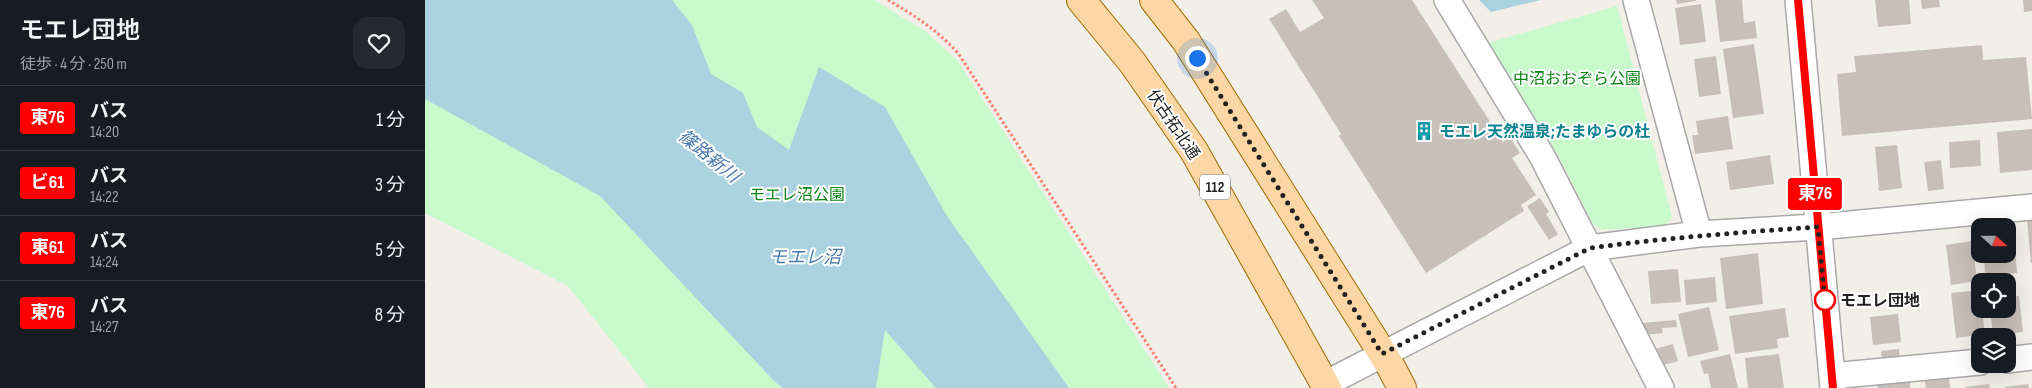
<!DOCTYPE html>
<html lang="ja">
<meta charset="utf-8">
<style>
:root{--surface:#171b24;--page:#242831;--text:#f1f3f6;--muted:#9ea1a6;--line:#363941}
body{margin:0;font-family:"Sofia Sans Condensed","Noto Sans JP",sans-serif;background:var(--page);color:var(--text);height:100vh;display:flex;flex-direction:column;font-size:19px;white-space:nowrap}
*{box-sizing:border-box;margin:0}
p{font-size:16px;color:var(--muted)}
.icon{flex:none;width:28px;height:28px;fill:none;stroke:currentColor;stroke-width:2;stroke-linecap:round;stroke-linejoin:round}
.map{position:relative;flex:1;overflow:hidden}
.drawer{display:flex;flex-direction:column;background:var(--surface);width:425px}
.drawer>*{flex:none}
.badge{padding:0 10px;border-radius:4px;font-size:18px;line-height:32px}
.needle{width:32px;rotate:111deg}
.fabs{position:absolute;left:1546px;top:218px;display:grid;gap:10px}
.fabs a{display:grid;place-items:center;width:45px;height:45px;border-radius:10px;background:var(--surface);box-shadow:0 5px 20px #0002;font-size:25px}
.you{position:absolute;width:25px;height:25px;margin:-12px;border:4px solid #fff;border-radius:50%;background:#1a73e8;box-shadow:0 0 0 8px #1a73e833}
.map>.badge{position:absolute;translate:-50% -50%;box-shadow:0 0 0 2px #fff}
.round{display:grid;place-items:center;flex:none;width:52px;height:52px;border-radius:15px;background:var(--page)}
.headline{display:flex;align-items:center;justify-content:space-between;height:85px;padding:0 20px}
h1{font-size:24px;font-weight:600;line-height:38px}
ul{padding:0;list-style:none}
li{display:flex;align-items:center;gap:15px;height:65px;padding:0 20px;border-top:1px solid var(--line)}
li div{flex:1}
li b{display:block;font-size:19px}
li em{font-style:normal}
li .badge{min-width:55px;font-weight:700;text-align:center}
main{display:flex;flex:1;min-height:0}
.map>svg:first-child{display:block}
.park{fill:#c8facc}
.water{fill:#aad3df}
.building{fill:#c7bfb8}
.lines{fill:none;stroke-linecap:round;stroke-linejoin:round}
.minor-casing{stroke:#a9a9a9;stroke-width:28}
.major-casing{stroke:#a06b00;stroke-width:30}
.path{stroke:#fa8072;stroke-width:3;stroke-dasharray:2.5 2.5;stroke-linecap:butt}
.minor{stroke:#fff;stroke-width:25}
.major{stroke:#fcd6a4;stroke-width:28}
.line-casing{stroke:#fff;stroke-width:11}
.line{stroke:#f00;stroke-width:8}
.walk{stroke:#222;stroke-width:5;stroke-dasharray:0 9}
.stop-dot{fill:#fff;stroke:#f00;stroke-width:2.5}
.labels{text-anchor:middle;stroke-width:4;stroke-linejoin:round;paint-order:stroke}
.shield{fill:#fff;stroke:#646464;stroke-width:1}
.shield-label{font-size:15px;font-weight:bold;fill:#222}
.park-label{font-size:16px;fill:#0c8416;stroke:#fff}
.street-label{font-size:16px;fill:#222;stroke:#fff}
.culture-label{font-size:16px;font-weight:bold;fill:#0d838f;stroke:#fff;text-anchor:start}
.stop-label{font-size:16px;font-weight:bold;fill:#222;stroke:#fff;text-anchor:start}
.water-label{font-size:18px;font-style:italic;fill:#4a7aab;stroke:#fff}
</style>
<main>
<section class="drawer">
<div class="headline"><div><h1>モエレ団地</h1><p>徒歩 · 4 分 · 250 m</p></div><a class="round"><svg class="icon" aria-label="heart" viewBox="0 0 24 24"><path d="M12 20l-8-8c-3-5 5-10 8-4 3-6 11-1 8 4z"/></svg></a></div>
<ul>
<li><span class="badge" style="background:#f00;color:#fff">東76</span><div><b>バス</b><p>14:20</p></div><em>1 分</em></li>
<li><span class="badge" style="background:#f00;color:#fff">ビ61</span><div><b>バス</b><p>14:22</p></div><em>3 分</em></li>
<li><span class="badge" style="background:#f00;color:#fff">東61</span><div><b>バス</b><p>14:24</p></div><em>5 分</em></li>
<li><span class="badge" style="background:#f00;color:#fff">東76</span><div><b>バス</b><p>14:27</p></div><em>8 分</em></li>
</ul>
</section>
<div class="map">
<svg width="1607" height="388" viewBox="0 0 1607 388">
<rect width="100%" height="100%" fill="#f2efe9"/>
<!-- park -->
<path class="park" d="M0 0H449L500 31 533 61 744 388H224L143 286 0 213Z
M1192 6 1247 217 1240 226 1177 230 1168 224 1132 153 1063 43Z"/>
<!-- water -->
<path class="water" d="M0 0H247L267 25 286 74 318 93 332 127 364 150 394 67 460 107 522 216 644 388H511L460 330 451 388H358L350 382 175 196 0 99Z
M1054 0H1116L1066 12Z"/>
<!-- building -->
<path class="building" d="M887 0H987L1078 142 1085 137 1095 153 1087 158 1111 195 1096 205 1099 211 1001 273 914 136 916 134 844 19 861 9 875 32 899 18Z
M1251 0H1271V1L1252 4Z
M1290 0H1317L1319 23 1330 21 1332 38 1295 42Z
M1450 0H1484L1486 24 1453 27Z
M1496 0H1514L1515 7 1497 9Z
M1598 0H1607V11L1599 12Z
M1276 4 1281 42 1255 45 1250 8Z
M1329 44 1339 114 1308 118 1298 49Z
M1557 45 1558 60 1601 57 1607 119 1417 136 1412 74 1431 72 1429 56Z
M1291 56 1296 94 1274 97 1269 59Z
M1303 116 1308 149 1270 154 1267 135H1273L1271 121Z
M1607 129V170L1575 173 1572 132Z
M1555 140 1556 166 1525 168 1524 142Z
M1472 145 1477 188 1454 191 1450 147Z
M1345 155 1349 184 1305 190 1301 162Z
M1516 160 1519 189 1503 191 1499 162Z
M1115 198 1124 212 1121 214 1133 234 1124 240 1102 206Z
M1607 219V263H1606L1602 220Z
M1547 241 1552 281 1526 285 1521 245Z
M1590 247 1592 273 1560 276 1559 254H1582V248Z
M1333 253 1338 304 1301 309 1295 258Z
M1253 269 1256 302 1226 304 1223 271Z
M1290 277 1292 302 1261 305 1259 280Z
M1555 290V309H1557L1560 334 1531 338 1526 293Z
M1594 296 1598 332 1568 335 1565 309H1582V297Z
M1284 307 1294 350 1263 357 1253 314Z
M1360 308 1364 337 1352 339 1353 348 1310 354 1304 316Z
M1473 314 1476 342 1448 345 1445 317Z
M1251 320 1252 327 1237 328 1238 333 1219 335 1217 323Z
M1248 344 1253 361 1235 366 1230 349Z
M1474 349 1475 360 1457 362 1456 351Z
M1305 354 1313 388H1286L1283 373 1279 374 1275 361Z
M1354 354 1359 388H1323L1320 358Z
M1524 378 1525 388H1501L1500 381Z
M1485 382V388H1453L1452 385Z
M1564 384 1565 388H1540V387Z
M1603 384 1604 388H1580V387Z"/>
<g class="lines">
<!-- minor casing -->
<g class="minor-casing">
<path id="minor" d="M1022 0 1117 156 1236 388
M1211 0 1274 234
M1373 0 1408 388
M1582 360 1607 357
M1407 376 1555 362
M900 384 1165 248 1274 234 1393 227 1607 207"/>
</g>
<!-- major casing -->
<g class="major-casing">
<path id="major" d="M656 0 707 62 769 151 902 388
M729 0 761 41 966 367 977 388"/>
</g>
<!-- path -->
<path class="path" d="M463 0C489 15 512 30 533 53L751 388"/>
<!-- minor -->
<use href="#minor" class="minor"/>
<!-- major -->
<use href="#major" class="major"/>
</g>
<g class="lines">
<!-- line casing -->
<g class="line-casing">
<path id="line" d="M1373 0 1408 388"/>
</g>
<!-- line -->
<use href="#line" class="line"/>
<!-- walk -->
<path class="walk" d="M772 58 957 354 1165 248C1241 238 1317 232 1393 227L1400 302V300"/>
</g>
<!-- icons -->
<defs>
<g id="building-bare" transform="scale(1.5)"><path d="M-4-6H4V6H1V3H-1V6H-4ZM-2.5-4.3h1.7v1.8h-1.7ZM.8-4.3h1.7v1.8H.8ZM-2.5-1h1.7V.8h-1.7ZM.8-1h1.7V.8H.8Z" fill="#0f9aa8" stroke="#fff" stroke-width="2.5" paint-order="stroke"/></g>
</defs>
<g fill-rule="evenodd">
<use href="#building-bare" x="999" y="131"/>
</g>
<!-- markers -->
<circle class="stop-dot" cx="1400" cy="300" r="10"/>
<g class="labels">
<!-- shield labels -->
<rect class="shield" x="775" y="174.5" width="30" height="25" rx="4"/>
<g class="shield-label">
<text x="790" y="192">112</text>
</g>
<!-- park labels -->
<g class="park-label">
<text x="1152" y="84">中沼おおぞら公園</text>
<text x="372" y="200">モエレ沼公園</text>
</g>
<!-- street labels -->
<g class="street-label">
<text transform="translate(749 124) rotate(56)" y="6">伏古拓北通</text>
</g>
<!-- culture labels -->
<g class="culture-label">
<text x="1014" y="137">モエレ天然温泉;たまゆらの杜</text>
</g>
<!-- stop labels -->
<g class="stop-label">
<text x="1415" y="306">モエレ団地</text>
</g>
<!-- water labels -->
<g class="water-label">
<text transform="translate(284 156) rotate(39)" y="6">篠路新川</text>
<text x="380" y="263">モエレ沼</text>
</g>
</g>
</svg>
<div class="fabs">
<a><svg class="needle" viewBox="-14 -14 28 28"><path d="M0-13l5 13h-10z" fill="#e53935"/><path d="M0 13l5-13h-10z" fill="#9ea1a6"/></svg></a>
<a><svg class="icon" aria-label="locate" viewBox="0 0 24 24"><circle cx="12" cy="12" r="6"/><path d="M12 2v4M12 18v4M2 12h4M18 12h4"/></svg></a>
<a><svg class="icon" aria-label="layers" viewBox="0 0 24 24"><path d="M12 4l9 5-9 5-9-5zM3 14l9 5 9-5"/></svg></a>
</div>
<div class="you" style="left:772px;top:58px"></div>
<b class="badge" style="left:1390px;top:194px;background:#f00;color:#fff">東76</b>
</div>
</main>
